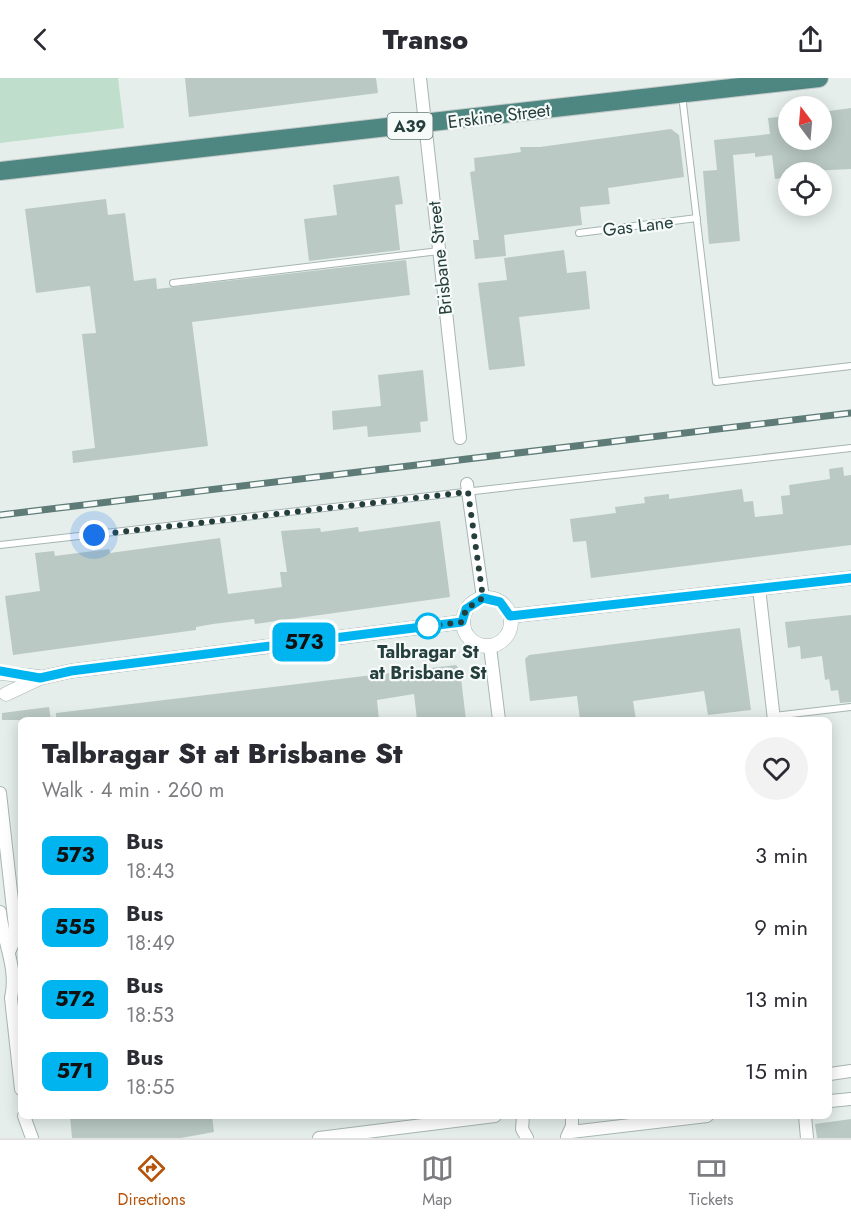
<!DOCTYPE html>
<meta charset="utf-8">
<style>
:root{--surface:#fff;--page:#f2f2f3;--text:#2b2b33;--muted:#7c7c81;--line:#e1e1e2;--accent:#b45309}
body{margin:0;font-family:Jost,sans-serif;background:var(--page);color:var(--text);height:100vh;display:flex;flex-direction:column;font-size:22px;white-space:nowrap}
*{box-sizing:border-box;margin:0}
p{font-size:20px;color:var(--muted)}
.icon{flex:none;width:33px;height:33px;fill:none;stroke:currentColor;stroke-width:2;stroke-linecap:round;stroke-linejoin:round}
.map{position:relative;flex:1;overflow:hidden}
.sheet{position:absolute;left:18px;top:639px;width:814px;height:402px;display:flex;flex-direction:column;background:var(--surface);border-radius:9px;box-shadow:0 3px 15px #0003}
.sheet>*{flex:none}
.badge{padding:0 12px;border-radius:9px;font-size:21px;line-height:39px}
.needle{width:39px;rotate:344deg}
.fabs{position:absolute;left:778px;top:18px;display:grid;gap:12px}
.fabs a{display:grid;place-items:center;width:54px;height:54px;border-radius:50%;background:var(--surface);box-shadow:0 3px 15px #0003;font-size:30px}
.you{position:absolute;width:30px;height:30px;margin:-15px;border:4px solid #fff;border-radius:50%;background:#1a73e8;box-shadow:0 0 0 9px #1a73e833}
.map>.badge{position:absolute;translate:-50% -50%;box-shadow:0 0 0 3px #fff}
.round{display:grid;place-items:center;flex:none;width:63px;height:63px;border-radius:32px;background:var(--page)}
.summary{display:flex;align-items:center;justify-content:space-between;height:102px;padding:0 24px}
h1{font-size:28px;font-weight:800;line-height:45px}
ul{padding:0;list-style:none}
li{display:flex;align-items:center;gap:18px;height:72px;padding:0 24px}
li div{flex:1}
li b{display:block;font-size:22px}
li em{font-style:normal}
li .badge{min-width:66px;font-weight:700;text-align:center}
header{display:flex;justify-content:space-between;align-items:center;height:78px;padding:0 24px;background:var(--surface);font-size:27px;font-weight:800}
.menu{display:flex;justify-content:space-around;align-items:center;height:84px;border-top:2px solid var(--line);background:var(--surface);font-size:16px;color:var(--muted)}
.menu a{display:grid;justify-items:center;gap:3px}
.menu .on{color:var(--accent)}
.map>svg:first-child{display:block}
.green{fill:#bfdecb}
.building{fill:#bac9c4}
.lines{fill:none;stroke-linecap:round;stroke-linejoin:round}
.service-casing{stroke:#a7b6b3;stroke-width:8}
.minor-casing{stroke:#a7b6b3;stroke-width:14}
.tertiary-casing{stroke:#a7b6b3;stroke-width:15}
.trunk-casing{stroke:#c2c9c8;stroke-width:20}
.service{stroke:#fff;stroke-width:6}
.minor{stroke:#fff;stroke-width:12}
.tertiary{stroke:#fff;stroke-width:14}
.trunk{stroke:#4e8681;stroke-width:18}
.rail-casing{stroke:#5f7b77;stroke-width:7}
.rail{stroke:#f6faf8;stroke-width:4.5;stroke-dasharray:14;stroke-linecap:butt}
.line-casing{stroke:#fff;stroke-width:14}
.line{stroke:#00b5ef;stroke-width:9}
.walk{stroke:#243f3c;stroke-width:6;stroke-dasharray:0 10.8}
.stop-dot{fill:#fff;stroke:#00b5ef;stroke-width:3}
.labels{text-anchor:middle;stroke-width:4.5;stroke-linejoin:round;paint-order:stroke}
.shield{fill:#f6faf8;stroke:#637774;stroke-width:1.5}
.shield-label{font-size:16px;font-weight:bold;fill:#243f3c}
.street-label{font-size:18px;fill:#243f3c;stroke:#f6faf8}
.stop-label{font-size:18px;font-weight:bold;fill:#243f3c;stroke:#f6faf8}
</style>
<header><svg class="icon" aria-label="back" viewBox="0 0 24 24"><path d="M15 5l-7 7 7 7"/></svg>Transo<svg class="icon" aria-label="share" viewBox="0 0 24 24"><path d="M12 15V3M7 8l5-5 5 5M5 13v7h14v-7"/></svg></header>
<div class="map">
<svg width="851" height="1060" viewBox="0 0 851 1060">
<rect width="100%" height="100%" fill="#e5eeeb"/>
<!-- green -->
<path class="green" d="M0 0H118L124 50 0 65Z"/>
<!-- building -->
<path class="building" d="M185 0H376L378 15 189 39Z
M851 30V91L789 94V99L775 101 772 77 755 79V75L733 77 740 163 709 166 703 93 717 92 714 62 770 56 768 40 789 38V62H822V34Z
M671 51 679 57 684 99 608 110 610 126 580 129 582 147 504 157 506 178 475 181 473 162H479L470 94 475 93 474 80 521 74 520 69H540Z
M399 98 403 126 395 127 400 172 309 183 304 141 337 137 333 107Z
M106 121 108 137 125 135 134 203 156 200 157 211 406 182 410 217 192 244 208 368 73 385 72 373 95 370 82 256 96 255 90 208 36 215 25 131Z
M564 172 567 195 586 193 590 231 519 239 525 288 489 292 478 205 507 202 504 180Z
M423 292 428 343 420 344 421 354 368 359 367 348 333 352 332 333 381 328 378 297Z
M843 389 844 398 851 397V467L591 500 586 463 573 464 570 441 616 435 615 429 645 425 644 419 669 416V421L742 411 744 424 753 423 755 439 783 436 781 418 790 417 789 407 830 401 829 391Z
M440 443 450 519 255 546 254 541 213 546 196 549V552L13 577 5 518 40 513 35 475 54 473 55 478 109 471 110 475 220 460 228 516 282 509 280 494H287L281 453 320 450 321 454 358 449 359 454Z
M851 537V624L840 625 838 612 831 613 829 601 825 602 822 578 801 581 800 568 788 570 785 544Z
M740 550 751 632 708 637 704 613 633 623 636 642H580L577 618 530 623 525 581 529 577Z
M456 587 460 592 466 642H417L414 616 377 622 379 642H56V635Z
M49 629 51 642H2V635Z
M70 1038H212L214 1054 181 1060H72Z
M851 1041V1060H817L815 1046Z"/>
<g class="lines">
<!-- service casing -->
<g class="service-casing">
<path id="service" d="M682 17 716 304 851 288
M579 155 697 140
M173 205 439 173
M0 467 851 370
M774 638 851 629"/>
</g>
<!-- minor casing -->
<g class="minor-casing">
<path id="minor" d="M420 0 460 360
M467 406 483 520
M759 510 774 642
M490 569 499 642
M0 715 16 858 10 872
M0 834C3 864 18 890 11 920L21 1011
M830 996 851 993
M830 1023 851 1021
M24 1038 32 1060
M523 1038 522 1051 527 1060
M805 1038 807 1060
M571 1054 707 1038
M567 1059 572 1048V1038
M319 1060 495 1038"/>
</g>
<!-- tertiary casing -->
<g class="tertiary-casing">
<path id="tertiary" d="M463 544a24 24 0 1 1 48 0a24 24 0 1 1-48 0Z
M510 538 851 500
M2 595 39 599
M6 616 40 600 71 593 462 544"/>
</g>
<!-- trunk casing -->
<g class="trunk-casing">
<path id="trunk" d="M0 93 819 0"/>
</g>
<!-- service -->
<use href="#service" class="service"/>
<!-- minor -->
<use href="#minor" class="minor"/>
<!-- tertiary -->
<use href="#tertiary" class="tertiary"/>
<!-- trunk -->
<use href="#trunk" class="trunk"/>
<!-- rail casing -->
<g class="rail-casing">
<path id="rail" d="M0 437 851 335"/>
</g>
<!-- rail -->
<use href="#rail" class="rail"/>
</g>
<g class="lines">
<!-- line casing -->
<g class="line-casing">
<path id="line" d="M0 593 40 600 71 593 462 544 466 531 483 520 500 524 510 538 851 500"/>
</g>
<!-- line -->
<use href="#line" class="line"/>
<!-- walk -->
<path class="walk" d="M94 457 468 414 483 520 466 531 462 544 418 550 428 548"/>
</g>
<!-- markers -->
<circle class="stop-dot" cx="428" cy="548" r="12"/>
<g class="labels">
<!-- shield labels -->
<rect class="shield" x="387.5" y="35" width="45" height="26" rx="4.5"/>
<g class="shield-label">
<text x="410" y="54">A39</text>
</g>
<!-- street labels -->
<g class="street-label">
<text transform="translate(499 38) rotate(-7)" y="6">Erskine Street</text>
<text transform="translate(638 148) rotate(-7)" y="6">Gas Lane</text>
<text transform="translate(440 180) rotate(-96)" y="6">Brisbane Street</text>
</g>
<!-- stop labels -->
<g class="stop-label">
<text x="428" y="580">Talbragar St<tspan x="428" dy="21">at Brisbane St</tspan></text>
</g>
</g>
</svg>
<div class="fabs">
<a><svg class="needle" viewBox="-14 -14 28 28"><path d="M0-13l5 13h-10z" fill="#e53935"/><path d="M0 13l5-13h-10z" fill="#7c7c81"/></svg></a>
<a><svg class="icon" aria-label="locate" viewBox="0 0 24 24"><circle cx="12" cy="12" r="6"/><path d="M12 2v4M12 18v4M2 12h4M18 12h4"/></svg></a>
</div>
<div class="you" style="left:94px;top:457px"></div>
<b class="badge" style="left:304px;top:564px;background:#00b5ef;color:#111">573</b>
<section class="sheet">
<div class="summary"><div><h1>Talbragar St at Brisbane St</h1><p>Walk · 4 min · 260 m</p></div><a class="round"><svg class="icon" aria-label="heart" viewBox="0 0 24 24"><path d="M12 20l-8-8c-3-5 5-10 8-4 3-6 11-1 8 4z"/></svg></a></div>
<ul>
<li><span class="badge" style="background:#00b5ef;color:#111">573</span><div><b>Bus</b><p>18:43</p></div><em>3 min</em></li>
<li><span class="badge" style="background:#00b5ef;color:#111">555</span><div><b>Bus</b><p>18:49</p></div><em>9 min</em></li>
<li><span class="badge" style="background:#00b5ef;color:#111">572</span><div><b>Bus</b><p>18:53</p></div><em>13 min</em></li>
<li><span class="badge" style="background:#00b5ef;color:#111">571</span><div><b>Bus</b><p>18:55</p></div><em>15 min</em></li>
</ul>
</section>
</div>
<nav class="menu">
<a class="on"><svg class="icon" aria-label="directions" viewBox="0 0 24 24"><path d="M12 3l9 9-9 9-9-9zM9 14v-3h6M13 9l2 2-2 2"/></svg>Directions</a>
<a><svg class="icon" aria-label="map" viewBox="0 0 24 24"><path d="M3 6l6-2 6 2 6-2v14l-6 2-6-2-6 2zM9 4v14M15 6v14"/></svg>Map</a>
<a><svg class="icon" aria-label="tickets" viewBox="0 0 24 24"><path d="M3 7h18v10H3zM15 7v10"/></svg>Tickets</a>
</nav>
